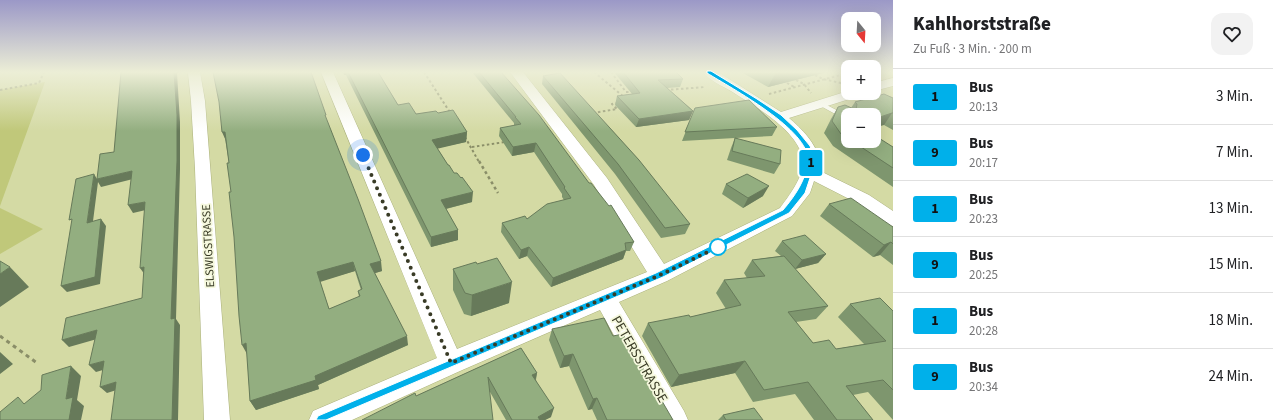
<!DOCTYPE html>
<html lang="de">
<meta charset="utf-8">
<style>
:root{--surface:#fff;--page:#f2f2f2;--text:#202124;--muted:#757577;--line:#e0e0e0}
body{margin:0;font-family:"Source Sans 3",sans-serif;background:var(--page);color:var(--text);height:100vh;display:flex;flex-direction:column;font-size:15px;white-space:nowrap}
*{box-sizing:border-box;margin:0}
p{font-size:13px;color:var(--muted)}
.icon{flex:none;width:22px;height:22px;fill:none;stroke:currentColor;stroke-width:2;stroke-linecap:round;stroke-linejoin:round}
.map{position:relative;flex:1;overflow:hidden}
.details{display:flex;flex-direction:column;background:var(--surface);width:380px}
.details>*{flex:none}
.badge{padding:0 8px;border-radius:3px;font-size:14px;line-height:26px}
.needle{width:26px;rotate:162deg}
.buttons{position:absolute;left:841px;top:12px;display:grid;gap:8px}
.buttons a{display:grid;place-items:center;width:40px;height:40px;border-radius:8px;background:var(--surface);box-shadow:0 4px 16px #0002;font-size:20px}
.you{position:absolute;width:20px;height:20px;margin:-10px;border:3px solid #fff;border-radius:50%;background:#1a73e8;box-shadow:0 0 0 6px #1a73e833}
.map>.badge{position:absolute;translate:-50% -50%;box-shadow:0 0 0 2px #fff}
.round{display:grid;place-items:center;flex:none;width:42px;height:42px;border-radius:12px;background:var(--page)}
.summary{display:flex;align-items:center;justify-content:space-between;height:68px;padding:0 20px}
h1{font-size:19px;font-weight:800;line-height:30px}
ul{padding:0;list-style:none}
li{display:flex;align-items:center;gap:12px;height:56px;padding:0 20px;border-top:1px solid var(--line)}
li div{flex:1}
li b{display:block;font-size:15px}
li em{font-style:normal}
li .badge{min-width:44px;font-weight:700;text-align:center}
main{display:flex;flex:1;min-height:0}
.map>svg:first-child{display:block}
.green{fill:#c0c87a}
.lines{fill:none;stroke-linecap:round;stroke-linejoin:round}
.service-casing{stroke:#abb17c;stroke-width:1}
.minor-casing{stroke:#abb17c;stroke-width:1}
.path-far2{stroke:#8a8e68;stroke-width:2;stroke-dasharray:2.5 2.5;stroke-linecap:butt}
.path-far1{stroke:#8a8e68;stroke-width:2.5;stroke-dasharray:3 3;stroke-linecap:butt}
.path{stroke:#8a8e68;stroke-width:3;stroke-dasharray:4 4;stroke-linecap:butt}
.service{fill:#fff;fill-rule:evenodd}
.minor{fill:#fff;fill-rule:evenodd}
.wall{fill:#7e966e;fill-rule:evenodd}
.shaded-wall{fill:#677a5a}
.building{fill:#93ae80;stroke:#677a5a;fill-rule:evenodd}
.line{fill:#00b0ea;stroke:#fff}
.walk{stroke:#393b26;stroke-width:4;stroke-dasharray:0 7.2}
.stop-dot{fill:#fff;stroke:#00b0ea;stroke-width:2}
.labels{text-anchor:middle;stroke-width:3.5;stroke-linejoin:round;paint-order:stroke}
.street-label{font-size:12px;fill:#393b26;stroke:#f5f8dd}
.near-street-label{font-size:14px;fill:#393b26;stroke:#f5f8dd}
</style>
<main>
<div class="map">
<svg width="893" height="420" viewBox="0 0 893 420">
<rect width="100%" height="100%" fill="#d4daa4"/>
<!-- green -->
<path class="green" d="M45 82 0 206V90Z
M0 208 43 229 0 254Z"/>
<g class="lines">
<!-- service casing -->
<g class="service-casing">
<path id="service" d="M819 101 848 116V121L817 104 816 103Z
M874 131 881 134 874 137Z"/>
</g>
<!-- minor casing -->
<g class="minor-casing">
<path id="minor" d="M188 72H200L205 101 230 420H204L195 169 191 101Z
M321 72H333L457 349 647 272 594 185 510 72H523L607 178 664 264 780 208C789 196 805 175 803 159 797 129 754 106 731 91 722 86 709 80 703 72H718L781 112 848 91V93H861L859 96 789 118C801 128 817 144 819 160 819 163 818 167 818 170L869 195 893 211V226L886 225 857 203 814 181 810 193 792 216 667 281 619 302 684 411 688 420H661L600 310 460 371 352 420H309L313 411 437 358Z
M893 78V86L874 91V83Z"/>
</g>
<!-- path-far2 -->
<path class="path-far2" d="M424 72 451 114
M594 72 624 97
M611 72 626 92H633
M815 75 823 79 841 83
M796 80 804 84 811 93
M787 83 794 87
M0 90 39 83 44 72
M666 90 705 87
M769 94 848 73
M593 113 617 109 612 104 618 103
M465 137 479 162
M472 147 505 142"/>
<!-- path-far1 -->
<path class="path-far1" d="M479 161 498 193"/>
<!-- path -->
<path class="path" d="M0 336 37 363"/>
<!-- service -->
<use href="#service" class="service"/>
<!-- minor -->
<use href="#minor" class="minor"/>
</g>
<!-- wall -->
<path class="wall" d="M343 72H378L398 105 416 114 438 113 467 132 466 142 437 148 472 202 446 209 458 230V240L431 247 346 75H344Z
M472 72H501L589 183 634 242 630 251H626L623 259 551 287 527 256 519 259 501 232 502 223 527 219 564 200 562 197V194L534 152 512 156 499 136 500 128 514 126V123Z
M614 72H676L683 79 680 87 667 88 693 111 689 120 636 127 615 105 617 96 632 94Z
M741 72H827L768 87Z
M543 76 690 224 685 234 661 238 615 174 542 84Z
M893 98V130L884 125 848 115V141H874L893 147V187L833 146 824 133 831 119 838 107 851 108 855 102Z
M219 102 327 122 382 271 375 273 408 345 318 385 319 389 256 410 250 401 247 354 231 192 229 163ZM355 271 361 290 358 291 359 297 329 309 320 281Z
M695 108 777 127 772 136 736 138 780 164 774 174 727 160 731 148 735 138 682 141Z
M726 184 763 196 743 208 722 194Z
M829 204 893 227V265L880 255 873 257 820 216Z
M782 241 826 254 818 263 795 269 828 306 816 319 796 322 813 343 836 349 864 344 838 317 850 304 893 311V420L868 392 853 395 873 420H814L795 394 753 402 735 373 671 387 642 336 648 323 690 317 726 309 716 293 724 280 747 278 744 273 752 260 781 256 775 251Z
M477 264 509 303 471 316 464 314 453 290V269Z
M552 329 613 336 673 420H597L592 409 588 410 569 366 560 368 549 340Z
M521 348 537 373 536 380 551 417 545 420H506L490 392 416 396Z
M723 415 763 420H718Z"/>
<!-- shaded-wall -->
<path class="shaded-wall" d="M174 72H180L177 73 180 122V169L176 319 180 325 178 420H172L171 319Z
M344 72H346V75H344Z
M776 72H827L768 87Z
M693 111 689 120 636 127 639 119Z
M892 113 884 125 874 128V119Z
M222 132H225L226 141Z
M467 132 466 142 432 150V140Z
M536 143 534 152 512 156 513 147Z
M132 171 137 178 101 187 98 182 92 229 87 223 94 174 97 179Z
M769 186 763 196 743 208 748 198Z
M473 192 472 202 441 210V200Z
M145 202 150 209 133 213 128 205Z
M101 219 106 226 100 284 67 292 61 286Z
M458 230V240L431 247V237Z
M891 242 880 255 873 257 884 245Z
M529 247 527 256 519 259 521 250Z
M626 250 623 259 551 287 553 278Z
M826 254 818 263 795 269 802 260Z
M381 261 382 271 372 274 370 264Z
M353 262 355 271 320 282 317 272Z
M10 267 29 287 0 307V274Z
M144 267 145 275 140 268Z
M512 282 509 303 471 316 472 295Z
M97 330 104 337 69 347 62 340Z
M407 336 408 345 318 385 319 389 256 410 250 401 315 376Z
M246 343 251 353 247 354 242 345Z
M0 352 13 364 0 374Z
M573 354 569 366 560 368 564 356Z
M104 361 110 368 96 372 89 365Z
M745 361 735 373 671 387 679 375Z
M71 366 81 376 77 400 84 406 81 420H69L66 399Z
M537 373 535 382 532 375Z
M116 382 123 388 107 393 100 387Z
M597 398 592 409 588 410 593 399Z
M554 408 551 417 545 420H537L538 417Z"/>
<!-- building -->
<path class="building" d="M121 72H174L177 115V161L171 319 175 318 172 420H111L116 382 100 387 104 361 89 365 97 330 62 340 66 318 142 298 144 267 140 268 145 202 128 205 132 171 97 179 100 154 114 152Z
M213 72H311L326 115H325L358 199 381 261 370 264 407 336 315 376 316 380 250 401 246 343 242 345 239 316 234 237 229 192H231L227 163H229L225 132H222L219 102ZM353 262 362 289 358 291 360 296 329 309 317 272Z
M348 72H378L398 105 409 103 416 114 436 111 438 113 453 110 467 132 432 140 448 165H449L454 173H457L461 178 462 177 473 192 441 200 458 230 431 237Z
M479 72H501L539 115 589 183H591L609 206 611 205 634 242 625 243 626 250 553 278 529 247 521 250 502 223 525 216 527 219 547 204 571 198 564 188 565 187 536 143 513 147 500 128 521 124 515 117H516Z
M623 72H676L683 79 658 80 693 111 639 119 617 96 640 93Z
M560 73 639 160 690 224 665 228 618 164 543 76Z
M884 94 893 98V113H892L874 119V115H848V138L841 134 832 121 838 107 845 105 856 110 857 104 855 102Z
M749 100 777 127 685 132 695 108Z
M874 135 893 147V168L852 141H874Z
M735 138 781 150 780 164 732 151Z
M94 174 87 223 101 219 95 277 61 286 72 219 69 220 76 179Z
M747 174 769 186 748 198 726 184Z
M851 198 893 227V244L891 242 884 245 829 204Z
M805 235 826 254 802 260 782 241Z
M784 256 828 306 788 312 813 343 829 340 836 349 886 341 850 304 880 298 893 311V390L883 380 846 386 873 420H837L808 382 764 390 745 361 679 375 648 323 689 315 690 317 741 305 724 280 765 276 752 260Z
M497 258 512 282 472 295 465 293 453 269 476 262 477 264Z
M0 261 10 267 0 274Z
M604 318 613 336 623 334 673 420H607L597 398 593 399 573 354 564 356 552 329Z
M521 348 537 373 532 375 554 408 538 417 540 420H512L488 377 493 420H362L415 393 416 396Z
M71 366 66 399 73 397 69 420H0V412L18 397 24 404 41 390 42 375Z
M754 408 763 420H726L723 415Z"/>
<!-- sky -->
<linearGradient id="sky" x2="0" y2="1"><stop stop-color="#9b98c7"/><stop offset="0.55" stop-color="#eceed6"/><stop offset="1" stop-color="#eceed6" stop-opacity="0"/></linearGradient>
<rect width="893" height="131" fill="url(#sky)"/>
<!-- line -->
<path class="line" d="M707 71H711L757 99 781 115 797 130 810 146 815 160 812 172 805 193 789 213 663 277 326 420H316L318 416 656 273 783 210C795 196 806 180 808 161 810 130 731 88 707 73Z"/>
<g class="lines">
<!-- walk -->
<path class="walk" d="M363 155 451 363 660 275 718 247"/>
</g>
<!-- markers -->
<circle class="stop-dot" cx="718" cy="247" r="8"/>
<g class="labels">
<!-- street labels -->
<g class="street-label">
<text transform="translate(208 246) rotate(-93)" y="4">ELSWIGSTRASSE</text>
</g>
<!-- near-street labels -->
<g class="near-street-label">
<text transform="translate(640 359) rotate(60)" y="5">PETERSSTRASSE</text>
</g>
</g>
</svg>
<div class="buttons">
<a><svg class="needle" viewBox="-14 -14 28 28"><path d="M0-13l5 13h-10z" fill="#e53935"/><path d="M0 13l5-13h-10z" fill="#757577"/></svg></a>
<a>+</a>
<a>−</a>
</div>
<div class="you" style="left:363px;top:155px"></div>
<b class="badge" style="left:811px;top:163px;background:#00b0ea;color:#111">1</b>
</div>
<section class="details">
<div class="summary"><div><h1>Kahlhorststraße</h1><p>Zu Fuß · 3 Min. · 200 m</p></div><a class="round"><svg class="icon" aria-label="heart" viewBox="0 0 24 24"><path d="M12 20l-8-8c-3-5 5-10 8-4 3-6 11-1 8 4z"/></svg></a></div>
<ul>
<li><span class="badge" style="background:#00b0ea;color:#111">1</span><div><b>Bus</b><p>20:13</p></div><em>3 Min.</em></li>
<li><span class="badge" style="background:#00b0ea;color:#111">9</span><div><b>Bus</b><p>20:17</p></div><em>7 Min.</em></li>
<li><span class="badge" style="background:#00b0ea;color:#111">1</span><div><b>Bus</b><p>20:23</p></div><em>13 Min.</em></li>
<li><span class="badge" style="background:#00b0ea;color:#111">9</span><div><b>Bus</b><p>20:25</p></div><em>15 Min.</em></li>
<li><span class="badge" style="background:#00b0ea;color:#111">1</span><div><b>Bus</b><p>20:28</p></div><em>18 Min.</em></li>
<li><span class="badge" style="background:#00b0ea;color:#111">9</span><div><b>Bus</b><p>20:34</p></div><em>24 Min.</em></li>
</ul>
</section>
</main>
